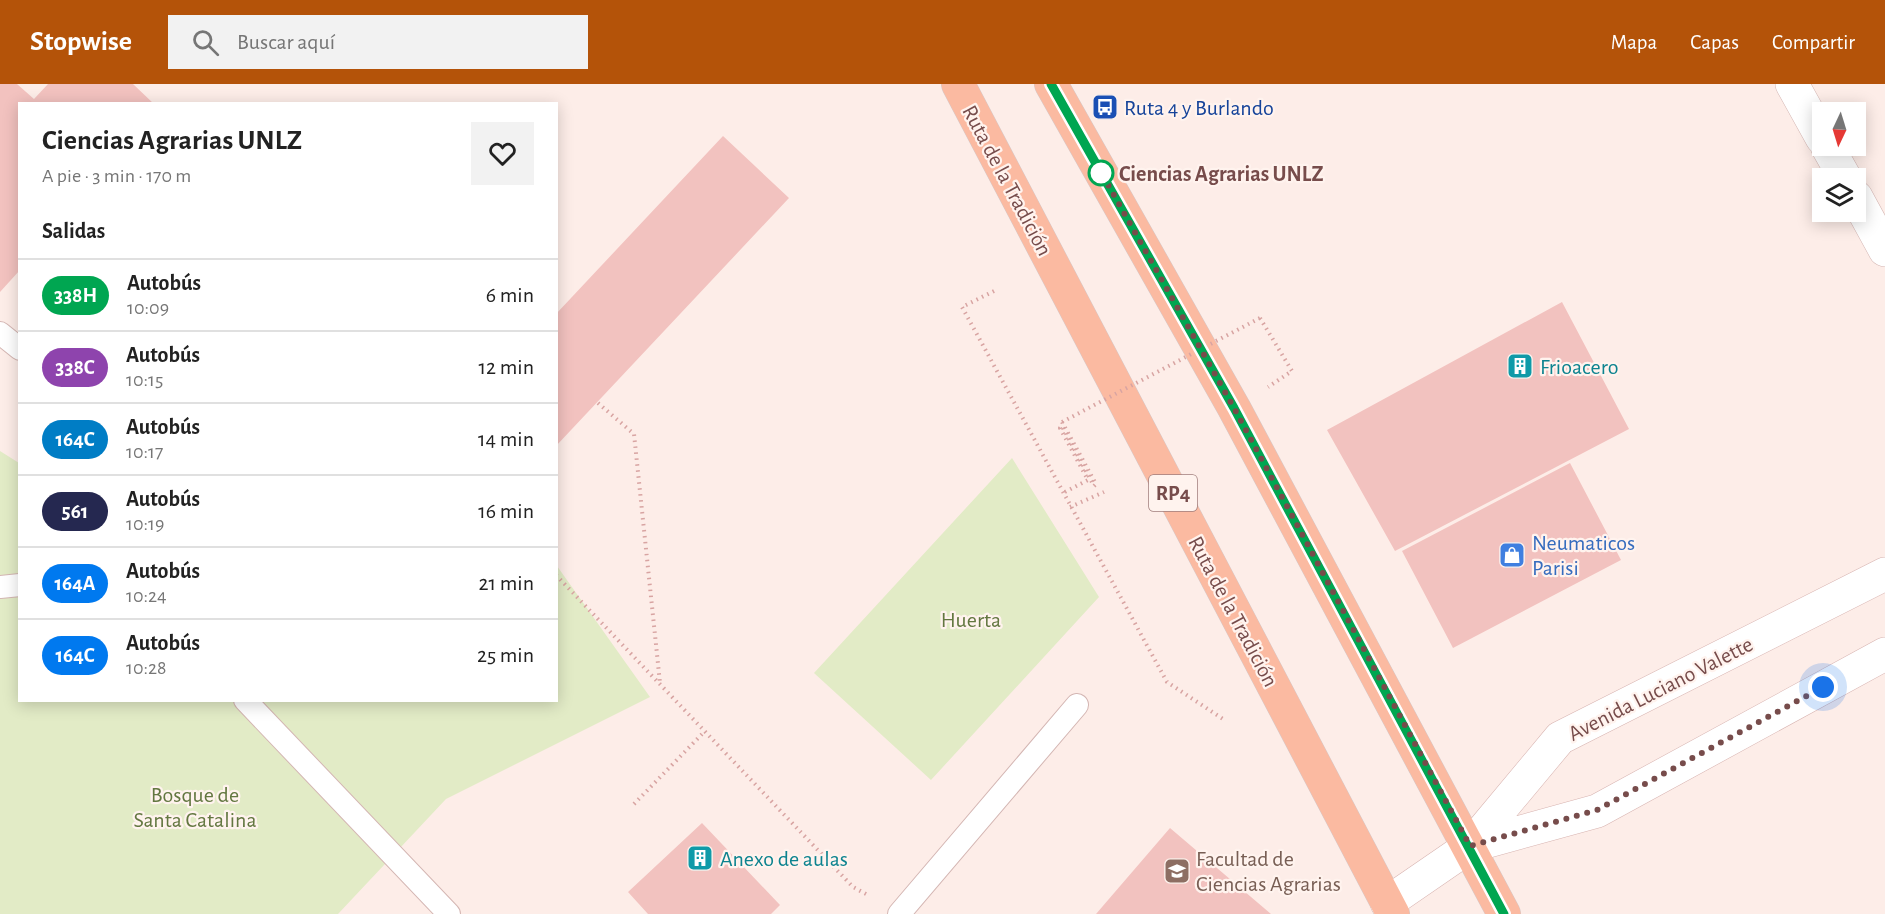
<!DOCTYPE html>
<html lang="es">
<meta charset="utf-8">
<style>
:root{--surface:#fff;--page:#f2f2f2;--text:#222;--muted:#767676;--line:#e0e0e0;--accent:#b45309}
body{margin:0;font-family:"Alegreya Sans",sans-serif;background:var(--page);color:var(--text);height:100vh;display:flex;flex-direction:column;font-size:22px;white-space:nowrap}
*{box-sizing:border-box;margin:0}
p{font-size:20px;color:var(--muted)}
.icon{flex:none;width:33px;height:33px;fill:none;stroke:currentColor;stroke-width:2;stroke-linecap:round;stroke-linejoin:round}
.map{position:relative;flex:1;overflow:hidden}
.details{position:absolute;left:18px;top:18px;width:540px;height:600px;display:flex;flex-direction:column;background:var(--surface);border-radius:0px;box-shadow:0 3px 15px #0003}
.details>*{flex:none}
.badge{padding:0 12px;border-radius:20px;font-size:21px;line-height:39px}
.needle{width:39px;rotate:184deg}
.buttons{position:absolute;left:1812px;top:18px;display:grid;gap:12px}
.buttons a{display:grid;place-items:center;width:54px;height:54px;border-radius:0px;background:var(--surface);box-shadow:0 3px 15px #0003;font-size:30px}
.you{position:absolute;width:30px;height:30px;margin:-15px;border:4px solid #fff;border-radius:50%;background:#1a73e8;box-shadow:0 0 0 9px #1a73e833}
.map>.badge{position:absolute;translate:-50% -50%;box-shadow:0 0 0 3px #fff}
h2{padding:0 24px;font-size:22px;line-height:54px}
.round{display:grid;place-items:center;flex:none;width:63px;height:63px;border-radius:0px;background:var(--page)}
.summary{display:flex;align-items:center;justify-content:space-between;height:102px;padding:0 24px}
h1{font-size:28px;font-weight:700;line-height:45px}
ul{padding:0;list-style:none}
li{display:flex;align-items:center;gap:18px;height:72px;padding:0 24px;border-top:2px solid var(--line)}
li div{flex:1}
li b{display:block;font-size:22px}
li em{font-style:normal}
li .badge{min-width:66px;font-weight:700;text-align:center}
header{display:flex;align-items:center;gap:36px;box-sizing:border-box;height:84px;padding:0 30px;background:var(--accent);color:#fff}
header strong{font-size:28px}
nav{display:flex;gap:33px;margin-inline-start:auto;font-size:21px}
.search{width:420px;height:54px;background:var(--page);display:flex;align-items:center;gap:15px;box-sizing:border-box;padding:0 21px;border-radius:0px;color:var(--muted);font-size:22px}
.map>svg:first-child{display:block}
.green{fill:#e2ebc6}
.building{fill:#f2c2bf}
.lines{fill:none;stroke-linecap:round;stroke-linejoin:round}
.service-casing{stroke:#d4b6b3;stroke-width:24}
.minor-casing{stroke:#d4b6b3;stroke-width:34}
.secondary-casing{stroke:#d7b3b0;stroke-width:34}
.primary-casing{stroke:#d6c9c9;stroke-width:34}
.path{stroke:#d8a4a2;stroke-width:4;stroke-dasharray:1.5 4.5;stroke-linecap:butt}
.service{stroke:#fff;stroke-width:22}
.minor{stroke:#fff;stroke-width:33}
.secondary{stroke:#fff;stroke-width:33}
.primary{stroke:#fbbaa1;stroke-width:33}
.path-bridge{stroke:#d8a4a2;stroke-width:4;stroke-dasharray:1.5 4.5;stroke-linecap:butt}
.line-casing{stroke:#fff;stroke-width:14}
.line{stroke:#00a651;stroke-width:9}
.walk{stroke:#774c4b;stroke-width:6;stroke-dasharray:0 10.8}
.stop-dot{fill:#fff;stroke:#00a651;stroke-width:3}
.labels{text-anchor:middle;stroke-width:4.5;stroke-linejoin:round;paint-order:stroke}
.shield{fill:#fff3ee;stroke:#a07e7c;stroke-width:1.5}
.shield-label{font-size:21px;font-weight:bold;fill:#774c4b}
.transit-label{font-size:22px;fill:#164399;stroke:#fff3ee;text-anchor:start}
.stop-label{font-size:22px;font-weight:bold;fill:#774c4b;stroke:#fff3ee;text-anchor:start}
.street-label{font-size:22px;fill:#774c4b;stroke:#fff3ee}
.culture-label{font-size:22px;fill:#0d838f;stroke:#fff3ee;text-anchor:start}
.shop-label{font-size:22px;fill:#366cbe;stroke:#fff3ee;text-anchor:start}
.park-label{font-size:22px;fill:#637740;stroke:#fff3ee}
.education-label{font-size:22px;fill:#785e54;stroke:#fff3ee;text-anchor:start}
</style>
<header>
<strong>Stopwise</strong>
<div class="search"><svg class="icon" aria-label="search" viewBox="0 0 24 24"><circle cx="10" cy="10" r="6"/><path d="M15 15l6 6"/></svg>Buscar aquí</div>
<nav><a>Mapa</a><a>Capas</a><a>Compartir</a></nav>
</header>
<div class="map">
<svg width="1885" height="830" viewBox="0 0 1885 830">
<rect width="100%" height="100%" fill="#fdede8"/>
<!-- green -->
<path class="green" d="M0 367 19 379 20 616H556L557 482 650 613 446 715 338 830H0Z
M1012 374 1099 513 931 696 814 589Z"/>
<!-- building -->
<path class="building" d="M0 0H17L34 15 48 0H133L154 20H20V186L0 208Z
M723 52 789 114 556 362V230Z
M1562 218 1629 345 1395 467 1327 346Z
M1570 379 1621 476 1453 564 1402 467Z
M702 739 780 821 771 830H648L628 808Z
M1170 744 1271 830H1096Z"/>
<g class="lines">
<!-- service casing -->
<g class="service-casing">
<path id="service" d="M0 249 20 265
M0 503 20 501
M245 616 449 830
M899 830 1077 621"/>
</g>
<!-- minor casing -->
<g class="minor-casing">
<path id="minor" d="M1792 0 1822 54
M1827 62 1845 94
M1856 113 1885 166"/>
</g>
<!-- secondary casing -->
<g class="secondary-casing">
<path id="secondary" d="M1470 762 1597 727 1885 570
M1387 819 1470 762 1560 654 1885 490"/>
</g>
<!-- primary casing -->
<g class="primary-casing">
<path id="primary" d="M958 0 1393 830
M1051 0 1234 324 1504 830"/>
</g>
<!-- path -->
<path class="path" d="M994 207 962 223 1167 598 1223 635
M1260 234 1292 287 1268 303
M598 319 634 350 660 599
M1062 338 1096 400 1094 402 1062 342 1060 344 1088 396 1063 409
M1070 423 1104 408
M556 491 853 803 868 811
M634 720 705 647"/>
<!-- service -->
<use href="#service" class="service"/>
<!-- minor -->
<use href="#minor" class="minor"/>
<!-- secondary -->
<use href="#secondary" class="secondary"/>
<!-- primary -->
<use href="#primary" class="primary"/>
<!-- path-bridge -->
<path class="path-bridge" d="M1062 338 1260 234"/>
</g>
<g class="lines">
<!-- line casing -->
<g class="line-casing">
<path id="line" d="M1051 0 1234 324 1504 830"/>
</g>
<!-- line -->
<use href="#line" class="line"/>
<!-- walk -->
<path class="walk" d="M1101 89 1097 81 1234 324 1470 762 1597 726 1823 603"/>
</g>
<!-- icons -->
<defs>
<g id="bus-square" transform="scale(1.35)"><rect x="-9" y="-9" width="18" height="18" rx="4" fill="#1a4fb4" stroke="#fff3ee"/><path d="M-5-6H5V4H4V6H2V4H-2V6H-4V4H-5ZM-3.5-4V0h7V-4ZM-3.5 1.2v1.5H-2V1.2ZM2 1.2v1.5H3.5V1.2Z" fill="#fff"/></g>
<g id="building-square" transform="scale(1.35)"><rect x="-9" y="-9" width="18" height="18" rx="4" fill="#0f9aa8" stroke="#fff3ee"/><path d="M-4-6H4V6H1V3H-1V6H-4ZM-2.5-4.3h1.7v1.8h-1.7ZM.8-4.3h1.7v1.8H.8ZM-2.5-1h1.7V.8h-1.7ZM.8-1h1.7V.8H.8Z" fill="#fff"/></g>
<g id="shop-square" transform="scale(1.35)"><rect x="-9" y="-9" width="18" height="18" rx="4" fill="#3f7fe0" stroke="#fff3ee"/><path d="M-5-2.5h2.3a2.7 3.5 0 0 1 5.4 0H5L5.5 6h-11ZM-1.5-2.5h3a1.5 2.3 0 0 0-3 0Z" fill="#fff"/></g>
<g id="university-square" transform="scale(1.35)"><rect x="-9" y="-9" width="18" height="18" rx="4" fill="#8d6e63" stroke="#fff3ee"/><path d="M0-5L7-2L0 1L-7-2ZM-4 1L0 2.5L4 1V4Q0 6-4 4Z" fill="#fff"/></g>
</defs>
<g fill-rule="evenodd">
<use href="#bus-square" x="1105" y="23"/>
<use href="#building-square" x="1520" y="282"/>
<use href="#shop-square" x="1512" y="471"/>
<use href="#building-square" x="700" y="774"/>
<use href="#university-square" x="1177" y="787"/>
</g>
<!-- markers -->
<circle class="stop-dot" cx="1101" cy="89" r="12"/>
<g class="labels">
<!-- shield labels -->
<rect class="shield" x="1149" y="391" width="48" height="36" rx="4.5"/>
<g class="shield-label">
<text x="1173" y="416">RP4</text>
</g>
<!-- transit labels -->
<g class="transit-label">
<text x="1124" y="31">Ruta 4 y Burlando</text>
</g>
<!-- stop labels -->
<g class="stop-label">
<text x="1119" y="97">Ciencias Agrarias UNLZ</text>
</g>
<!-- street labels -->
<g class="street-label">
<text transform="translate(1008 96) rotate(62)" y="8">Ruta de la Tradición</text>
<text transform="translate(1234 527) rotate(62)" y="8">Ruta de la Tradición</text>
<text transform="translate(1660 604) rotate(-27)" y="8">Avenida Luciano Valette</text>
</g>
<!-- culture labels -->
<g class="culture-label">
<text x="1540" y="290">Frioacero</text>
<text x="720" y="782">Anexo de aulas</text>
</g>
<!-- shop labels -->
<g class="shop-label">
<text x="1532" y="466">Neumaticos<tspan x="1532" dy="25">Parisi</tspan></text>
</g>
<!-- park labels -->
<g class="park-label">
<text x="971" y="543">Huerta</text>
<text x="195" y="718">Bosque de<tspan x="195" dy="25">Santa Catalina</tspan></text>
</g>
<!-- education labels -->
<g class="education-label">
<text x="1196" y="782">Facultad de<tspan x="1196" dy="25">Ciencias Agrarias</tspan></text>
</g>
</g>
</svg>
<div class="buttons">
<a><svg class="needle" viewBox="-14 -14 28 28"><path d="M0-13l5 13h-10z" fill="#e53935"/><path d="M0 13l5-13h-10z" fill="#767676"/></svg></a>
<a><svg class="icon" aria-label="layers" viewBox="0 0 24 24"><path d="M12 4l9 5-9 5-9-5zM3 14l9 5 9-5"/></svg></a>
</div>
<div class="you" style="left:1823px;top:603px"></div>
<section class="details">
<div class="summary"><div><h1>Ciencias Agrarias UNLZ</h1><p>A pie · 3 min · 170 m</p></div><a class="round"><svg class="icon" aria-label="heart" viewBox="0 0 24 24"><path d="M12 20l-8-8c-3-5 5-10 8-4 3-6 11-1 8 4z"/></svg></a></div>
<h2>Salidas</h2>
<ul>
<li><span class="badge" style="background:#00a651;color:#fff">338H</span><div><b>Autobús</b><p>10:09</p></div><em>6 min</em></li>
<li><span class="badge" style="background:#8e44ad;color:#fff">338C</span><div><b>Autobús</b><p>10:15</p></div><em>12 min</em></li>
<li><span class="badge" style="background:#007dc5;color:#fff">164C</span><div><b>Autobús</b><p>10:17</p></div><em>14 min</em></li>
<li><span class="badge" style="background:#252850;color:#fff">561</span><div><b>Autobús</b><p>10:19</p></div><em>16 min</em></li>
<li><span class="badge" style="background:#0079ef;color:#fff">164A</span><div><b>Autobús</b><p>10:24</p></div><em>21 min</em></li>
<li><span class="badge" style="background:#0079ef;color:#fff">164C</span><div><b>Autobús</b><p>10:28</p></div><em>25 min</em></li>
</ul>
</section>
</div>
